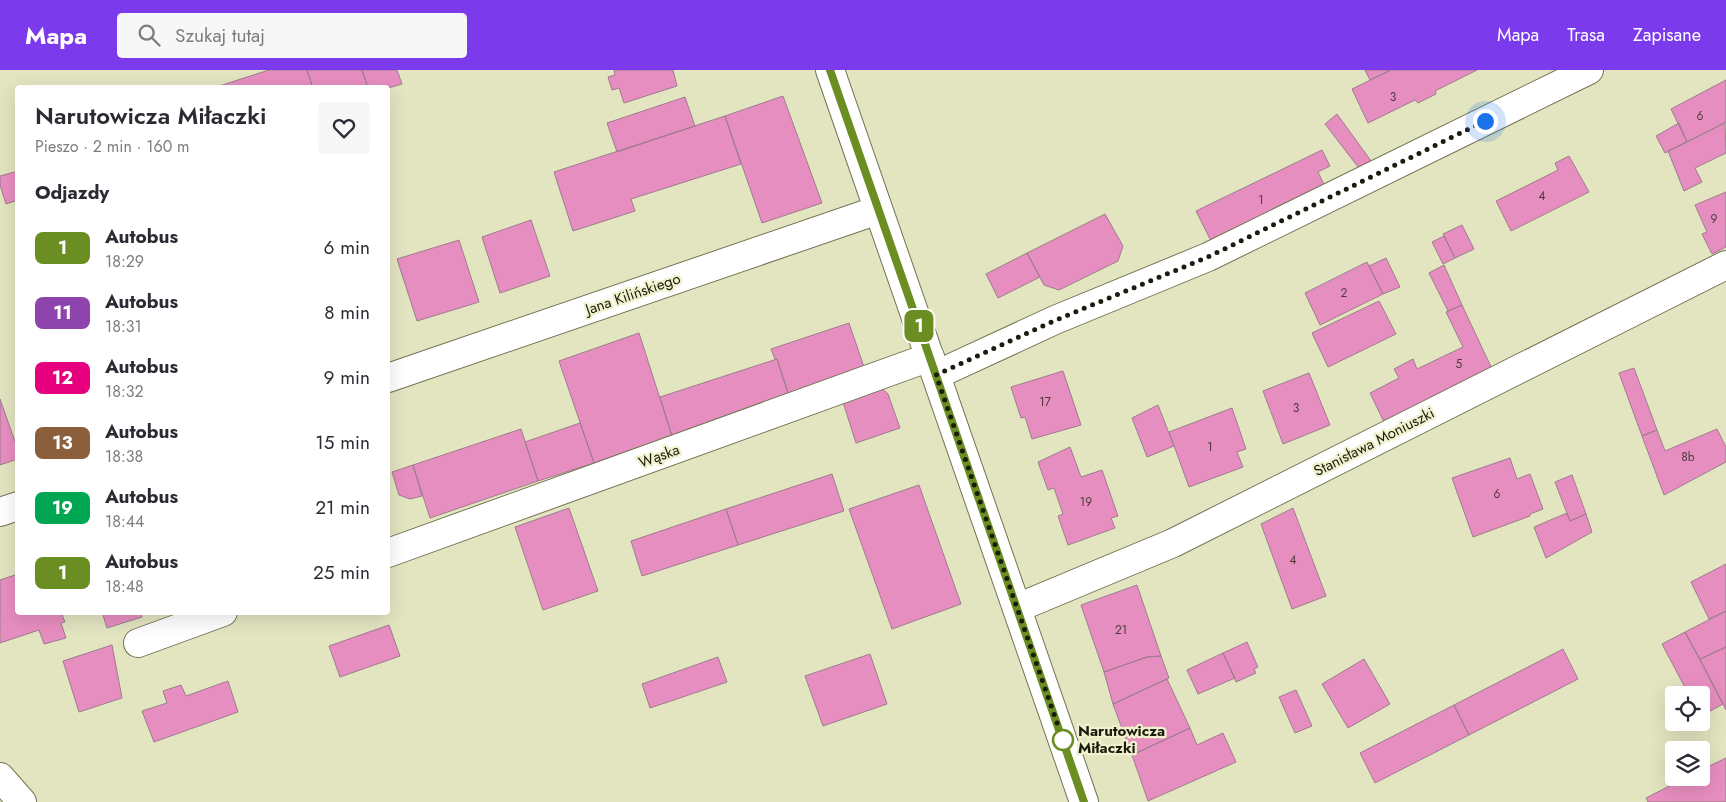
<!DOCTYPE html>
<html lang="pl">
<meta charset="utf-8">
<style>
:root{--surface:#fff;--page:#f7f7f7;--text:#2b2b33;--muted:#7c7c81;--accent:#7c3aed}
body{margin:0;font-family:Jost,sans-serif;background:var(--page);color:var(--text);height:100vh;display:flex;flex-direction:column;font-size:19px;white-space:nowrap}
*{box-sizing:border-box;margin:0}
p{font-size:16px;color:var(--muted)}
.icon{flex:none;width:28px;height:28px;fill:none;stroke:currentColor;stroke-width:2;stroke-linecap:round;stroke-linejoin:round}
.map{position:relative;flex:1;overflow:hidden}
.details{position:absolute;left:15px;top:15px;width:375px;height:530px;display:flex;flex-direction:column;background:var(--surface);border-radius:5px;box-shadow:0 5px 20px #0002}
.details>*{flex:none}
.badge{padding:0 10px;border-radius:8px;font-size:18px;line-height:32px}
.buttons{position:absolute;left:1665px;top:616px;display:grid;gap:10px}
.buttons a{display:grid;place-items:center;width:45px;height:45px;border-radius:5px;background:var(--surface);box-shadow:0 5px 20px #0002;font-size:25px}
.you{position:absolute;width:25px;height:25px;margin:-12px;border:4px solid #fff;border-radius:50%;background:#1a73e8;box-shadow:0 0 0 8px #1a73e833}
.map>.badge{position:absolute;translate:-50% -50%;box-shadow:0 0 0 2px #fff}
h2{padding:0 20px;font-size:19px;line-height:45px}
.round{display:grid;place-items:center;flex:none;width:52px;height:52px;border-radius:5px;background:var(--page)}
.summary{display:flex;align-items:center;justify-content:space-between;height:85px;padding:0 20px}
h1{font-size:24px;font-weight:600;line-height:38px}
ul{padding:0;list-style:none}
li{display:flex;align-items:center;gap:15px;height:65px;padding:0 20px}
li div{flex:1}
li b{display:block;font-size:19px}
li em{font-style:normal}
li .badge{min-width:55px;font-weight:700;text-align:center}
header{display:flex;align-items:center;gap:30px;box-sizing:border-box;height:70px;padding:0 25px;background:var(--accent);color:#fff}
header strong{font-size:24px}
nav{display:flex;gap:28px;margin-inline-start:auto;font-size:18px}
.search{width:350px;height:45px;background:var(--page);display:flex;align-items:center;gap:12px;box-sizing:border-box;padding:0 18px;border-radius:5px;color:var(--muted);font-size:19px}
.map>svg:first-child{display:block}
.building{fill:#e78ec0;stroke:#9d7c8d}
.lines{fill:none;stroke-linecap:round;stroke-linejoin:round}
.minor-casing{stroke:#737353;stroke-width:30}
.major-casing{stroke:#737353;stroke-width:30}
.minor{stroke:#fff;stroke-width:28}
.major{stroke:#fff;stroke-width:28}
.line-casing{stroke:#fff;stroke-width:11}
.line{stroke:#6b8e23;stroke-width:8}
.walk{stroke:#1b1b0e;stroke-width:5;stroke-dasharray:0 9}
.stop-dot{fill:#fff;stroke:#6b8e23;stroke-width:2.5}
.labels{text-anchor:middle;stroke-width:4.5;stroke-linejoin:round;paint-order:stroke}
.number-label{font-size:12px;fill:#4e383a}
.street-label{font-size:15px;fill:#1b1b0e;stroke:#f0f2cd}
.stop-label{font-size:15px;font-weight:bold;fill:#1b1b0e;stroke:#f0f2cd;text-anchor:start}
</style>
<header>
<strong>Mapa</strong>
<div class="search"><svg class="icon" aria-label="search" viewBox="0 0 24 24"><circle cx="10" cy="10" r="6"/><path d="M15 15l6 6"/></svg>Szukaj tutaj</div>
<nav><a>Mapa</a><a>Trasa</a><a>Zapisane</a></nav>
</header>
<div class="map">
<svg width="1726" height="732" viewBox="0 0 1726 732">
<rect width="100%" height="100%" fill="#e3e4c0"/>
<!-- building -->
<path class="building" d="M269 0H307L313 18H213Z
M307 0H362L368 18H313Z
M362 0H397L402 14 388 18H368Z
M614 0H673L677 16 624 33 619 18 612 20 608 7 615 5Z
M1365 0H1391L1370 10Z
M1391 0H1477L1435 21 1436 24 1418 33 1415 30 1368 53 1352 19Z
M1726 10V52L1687 72 1671 39Z
M783 26 822 133 762 153 725 46Z
M685 27 695 56 617 82 607 53Z
M1337 44 1374 95 1362 102 1325 54Z
M725 46 741 94 631 129 635 141 573 161 554 102Z
M1679 53 1687 72 1665 83 1656 66Z
M1725 53 1726 83 1695 98 1702 112 1684 121 1668 81Z
M1322 80 1330 96 1318 102 1326 119 1213 175 1196 141Z
M1569 86 1589 122 1511 161 1496 131 1558 100 1555 93Z
M18 101V130L6 134 0 115V106Z
M1726 122V177L1712 184 1702 164 1707 162 1695 135Z
M1105 144 1123 176 1118 191 1059 220 1044 215 1027 183Z
M531 150 550 206 500 223 482 167Z
M1462 155 1474 179 1455 188 1443 164Z
M1444 166 1455 188 1443 194 1432 172Z
M459 170 479 232 417 251 397 189Z
M1027 183 1040 207 998 228 986 204Z
M1386 188 1400 217 1383 224 1369 196Z
M1367 192 1383 224 1320 255 1305 223Z
M1444 195 1462 235 1448 241 1429 203Z
M1379 231 1396 264 1328 297 1312 263Z
M1462 235 1492 299 1384 352 1370 323 1399 308 1394 299 1413 289 1417 299 1463 277 1446 242Z
M849 253 865 300 789 326 777 289H775L771 279Z
M639 263 672 366 594 393 559 291Z
M777 289 789 326 672 366 660 327Z
M1634 298 1657 360 1642 366 1619 303Z
M1063 301 1081 355 1032 369 1025 347 1021 348 1011 317Z
M1309 303 1330 355 1283 374 1263 321Z
M879 316 888 324 900 358 856 373 842 329Z
M0 329 18 380V389L0 395Z
M1158 335 1174 376 1147 387 1132 348Z
M1232 338 1246 379 1237 382 1243 397 1189 417 1169 362Z
M580 353 594 393 538 411 525 372Z
M521 359 538 411 430 448 413 395Z
M1717 359 1726 377V392L1664 425 1642 366 1657 360 1665 381Z
M1070 377 1081 407 1102 400 1118 446 1111 448 1115 458 1068 475 1058 446 1063 444 1054 418 1048 420 1038 392Z
M1510 388 1517 409 1530 404 1543 439 1530 444V446L1473 467 1452 408Z
M413 395 422 426 410 429 399 425 392 402Z
M832 404 844 441 738 475 726 439Z
M1572 405 1586 444 1570 451 1555 412Z
M919 415 961 534 892 559 849 439Z
M569 438 598 521 543 540 515 457Z
M1293 438 1326 526 1292 539 1261 454Z
M726 439 738 475 642 506 631 471Z
M1567 443 1570 451 1586 444 1592 462 1546 488 1534 457Z
M1726 494V541L1709 549 1691 512Z
M18 504V542H61L65 552 61 553 66 568 44 574 39 560 0 573V510Z
M1137 515 1161 586 1147 587 1104 602 1081 535Z
M1726 541V577L1700 589 1685 562Z
M102 542H140L142 547 107 558Z
M389 555 400 586 340 607 329 576Z
M1685 562 1723 634 1701 646V625H1689L1662 574Z
M1247 572 1258 597 1254 599 1256 603 1236 612 1223 583Z
M112 575 122 628 79 642 63 591Z
M1726 577V640L1700 589Z
M1563 579 1578 609 1469 665 1454 635Z
M1223 583 1235 608 1198 624 1187 600Z
M870 584 887 634 823 656 805 606Z
M1161 586 1169 608 1113 634 1104 602 1147 587Z
M718 587 727 612 650 638 642 614Z
M1364 589 1390 634 1348 658 1322 614Z
M1167 609 1190 658 1132 685 1113 634Z
M228 611 238 642 154 672 142 641 167 633 163 621 181 615 186 626Z
M1296 620 1312 656 1295 663 1279 627Z
M1454 635 1469 665 1375 713 1360 683Z
M1190 658 1197 675 1223 663 1236 692 1148 731 1132 685Z
M1726 688V732H1648L1646 728 1685 708H1701V700Z"/>
<g class="lines">
<!-- minor casing -->
<g class="minor-casing">
<path id="minor" d="M936 305 1055 250 1208 187 1589 0
M388 308 878 140
M0 442 18 436
M388 483 930 287
M1017 538 1173 473 1726 195
M138 573 223 542
M0 707 22 732"/>
</g>
<!-- major casing -->
<g class="major-casing">
<path id="major" d="M830 0 1084 732"/>
</g>
<!-- minor -->
<use href="#minor" class="minor"/>
<!-- major -->
<use href="#major" class="major"/>
</g>
<g class="lines">
<!-- line casing -->
<g class="line-casing">
<path id="line" d="M830 0 1084 732"/>
</g>
<!-- line -->
<use href="#line" class="line"/>
<!-- walk -->
<path class="walk" d="M1063 670 936 305 1056 250 1208 187 1485 51"/>
</g>
<!-- markers -->
<circle class="stop-dot" cx="1063" cy="670" r="10"/>
<g class="labels">
<!-- number labels -->
<g class="number-label">
<text x="1393" y="31">3</text>
<text x="1700" y="50">6</text>
<text x="1542" y="130">4</text>
<text x="1261" y="134">1</text>
<text x="1714" y="153">9</text>
<text x="1344" y="227">2</text>
<text x="1459" y="298">5</text>
<text x="1045" y="336">17</text>
<text x="1296" y="342">3</text>
<text x="1210" y="381">1</text>
<text x="1688" y="391">8b</text>
<text x="1497" y="428">6</text>
<text x="1086" y="436">19</text>
<text x="1293" y="494">4</text>
<text x="1121" y="564">21</text>
</g>
<!-- street labels -->
<g class="street-label">
<text transform="translate(633 224) rotate(-19)" y="5">Jana Kilińskiego</text>
<text transform="translate(1374 372) rotate(-27)" y="5">Stanisława Moniuszki</text>
<text transform="translate(659 386) rotate(-20)" y="5">Wąska</text>
</g>
<!-- stop labels -->
<g class="stop-label">
<text x="1078" y="666">Narutowicza<tspan x="1078" dy="17">Miłaczki</tspan></text>
</g>
</g>
</svg>
<div class="buttons">
<a><svg class="icon" aria-label="locate" viewBox="0 0 24 24"><circle cx="12" cy="12" r="6"/><path d="M12 2v4M12 18v4M2 12h4M18 12h4"/></svg></a>
<a><svg class="icon" aria-label="layers" viewBox="0 0 24 24"><path d="M12 4l9 5-9 5-9-5zM3 14l9 5 9-5"/></svg></a>
</div>
<div class="you" style="left:1485px;top:51px"></div>
<b class="badge" style="left:919px;top:256px;background:#6b8e23;color:#fff">1</b>
<section class="details">
<div class="summary"><div><h1>Narutowicza Miłaczki</h1><p>Pieszo · 2 min · 160 m</p></div><a class="round"><svg class="icon" aria-label="heart" viewBox="0 0 24 24"><path d="M12 20l-8-8c-3-5 5-10 8-4 3-6 11-1 8 4z"/></svg></a></div>
<h2>Odjazdy</h2>
<ul>
<li><span class="badge" style="background:#6b8e23;color:#fff">1</span><div><b>Autobus</b><p>18:29</p></div><em>6 min</em></li>
<li><span class="badge" style="background:#8e44ad;color:#fff">11</span><div><b>Autobus</b><p>18:31</p></div><em>8 min</em></li>
<li><span class="badge" style="background:#e6007e;color:#fff">12</span><div><b>Autobus</b><p>18:32</p></div><em>9 min</em></li>
<li><span class="badge" style="background:#8b5e3c;color:#fff">13</span><div><b>Autobus</b><p>18:38</p></div><em>15 min</em></li>
<li><span class="badge" style="background:#00a651;color:#fff">19</span><div><b>Autobus</b><p>18:44</p></div><em>21 min</em></li>
<li><span class="badge" style="background:#6b8e23;color:#fff">1</span><div><b>Autobus</b><p>18:48</p></div><em>25 min</em></li>
</ul>
</section>
</div>
